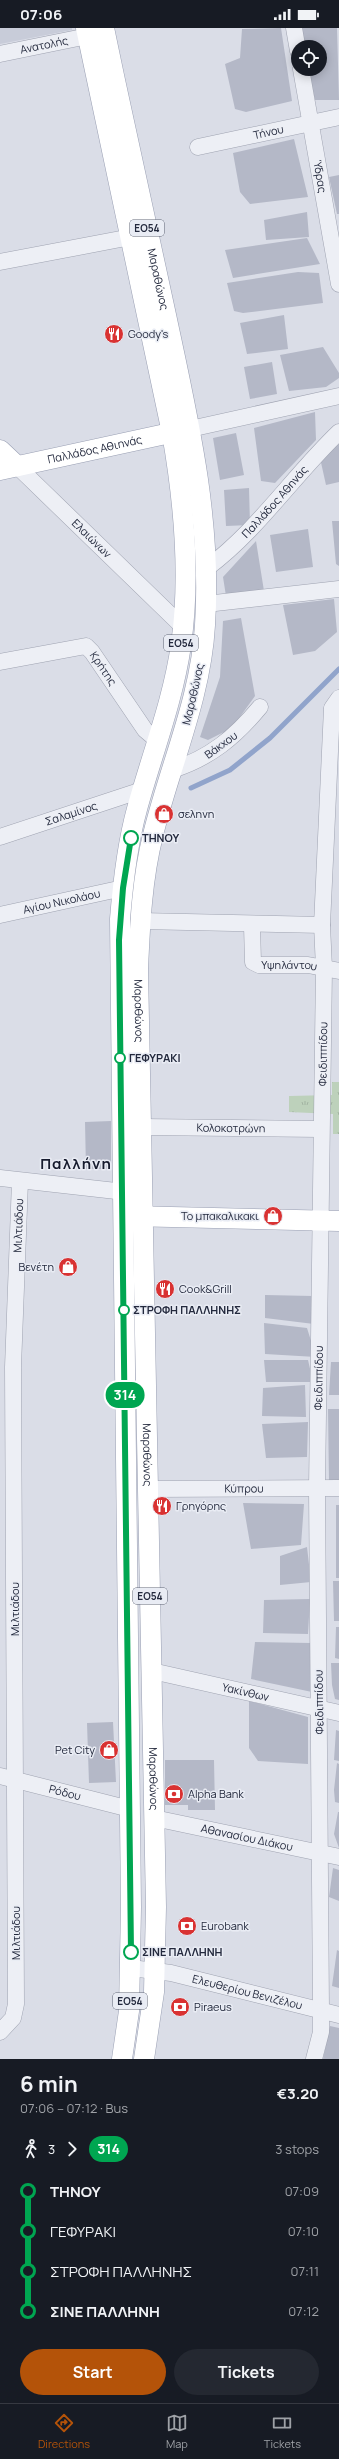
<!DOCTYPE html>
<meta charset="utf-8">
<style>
:root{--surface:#171b24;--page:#242831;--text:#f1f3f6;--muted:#9ea1a6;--line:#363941;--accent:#b45309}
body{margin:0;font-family:Manrope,sans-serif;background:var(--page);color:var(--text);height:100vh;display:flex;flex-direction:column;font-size:15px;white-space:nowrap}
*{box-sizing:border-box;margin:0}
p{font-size:13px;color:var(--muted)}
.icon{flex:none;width:22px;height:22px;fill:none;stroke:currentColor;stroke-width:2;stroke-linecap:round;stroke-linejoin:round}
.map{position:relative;height:2031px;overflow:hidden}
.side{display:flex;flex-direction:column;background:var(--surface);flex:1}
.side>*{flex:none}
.badge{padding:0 8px;border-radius:13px;font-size:14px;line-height:26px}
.tools{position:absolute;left:291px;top:12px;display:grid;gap:8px}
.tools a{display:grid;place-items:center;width:36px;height:36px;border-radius:50%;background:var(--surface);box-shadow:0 2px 10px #0003;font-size:20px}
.map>.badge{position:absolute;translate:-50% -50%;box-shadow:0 0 0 2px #fff}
.legs{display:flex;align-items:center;gap:6px;height:44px;padding:0 20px;font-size:13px}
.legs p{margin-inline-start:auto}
.summary{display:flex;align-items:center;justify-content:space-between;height:68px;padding:0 20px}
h1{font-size:22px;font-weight:700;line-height:30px}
.cta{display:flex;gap:8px;margin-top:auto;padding:8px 20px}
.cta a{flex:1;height:46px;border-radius:24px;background:var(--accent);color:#fff;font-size:16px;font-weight:700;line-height:46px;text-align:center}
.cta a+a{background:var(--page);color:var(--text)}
ul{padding:0 20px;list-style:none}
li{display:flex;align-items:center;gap:14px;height:40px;font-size:15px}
li i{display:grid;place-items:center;width:6px;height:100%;margin:0 5px;background:currentColor}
li i::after{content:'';width:10px;height:10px;margin:-5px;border:3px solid;border-radius:50%;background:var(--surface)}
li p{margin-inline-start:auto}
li:first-child i{background:linear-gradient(#0000 50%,currentColor 0)}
li:last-child i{background:linear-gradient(currentColor 50%,#0000 0)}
.status{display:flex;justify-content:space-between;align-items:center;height:28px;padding:0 20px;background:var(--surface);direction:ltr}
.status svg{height:11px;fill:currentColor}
.menu{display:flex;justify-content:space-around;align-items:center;height:56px;border-top:1px solid var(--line);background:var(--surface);font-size:11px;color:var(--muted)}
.menu a{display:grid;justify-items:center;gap:2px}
.menu .on{color:var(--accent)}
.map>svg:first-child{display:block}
.built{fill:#c8ccd9}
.grass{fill:url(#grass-tufts)}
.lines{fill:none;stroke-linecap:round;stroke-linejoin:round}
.stream{stroke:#91a4cb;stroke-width:5}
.building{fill:#b4b8c7}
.minor-casing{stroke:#9fa3b1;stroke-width:17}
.major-casing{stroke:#999fb3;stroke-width:21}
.minor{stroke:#edeff5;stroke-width:16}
.major{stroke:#fff;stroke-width:20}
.line-1-casing{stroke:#fff;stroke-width:9}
.line-1{stroke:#00a651;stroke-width:6}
.stop-1-dot{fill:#fff;stroke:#00a651;stroke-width:2}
.labels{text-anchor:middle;stroke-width:3;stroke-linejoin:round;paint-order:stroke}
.shield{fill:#e9ecf4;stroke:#5e6474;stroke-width:1}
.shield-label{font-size:10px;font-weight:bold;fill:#23293d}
.street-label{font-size:11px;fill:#23293d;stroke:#e9ecf4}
.poi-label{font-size:11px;fill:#23293d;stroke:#e9ecf4;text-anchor:start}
.stop-label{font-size:11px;font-weight:bold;fill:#23293d;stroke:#e9ecf4;text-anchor:start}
.district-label{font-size:15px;font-weight:bold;letter-spacing:1px;fill:#161b2e;stroke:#e9ecf4}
</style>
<div class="status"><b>07:06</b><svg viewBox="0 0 49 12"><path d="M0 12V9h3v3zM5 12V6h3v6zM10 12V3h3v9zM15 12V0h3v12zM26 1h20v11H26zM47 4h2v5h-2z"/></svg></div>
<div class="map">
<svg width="339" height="2031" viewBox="0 0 339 2031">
<defs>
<pattern id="grass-tufts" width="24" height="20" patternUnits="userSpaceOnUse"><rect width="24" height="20" fill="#bdd1bb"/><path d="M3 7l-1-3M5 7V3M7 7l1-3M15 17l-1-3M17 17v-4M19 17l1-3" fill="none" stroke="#a2b3a2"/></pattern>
</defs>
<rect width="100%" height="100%" fill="#dadde7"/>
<!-- built -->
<path class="built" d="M0 0H72V2L0 16Z"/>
<!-- grass -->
<path class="grass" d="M332 1054H339V1106H333V1086L289 1084V1068L332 1067Z"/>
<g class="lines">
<!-- stream -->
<path class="stream" d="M191 760 230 742 270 710 339 641"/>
</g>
<!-- building -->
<path class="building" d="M281 0 292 73 246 84 235 81 225 36 240 30 242 1Z
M299 0H337L339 72H315L308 41H320V19H303Z
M294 111 308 169 250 176 240 164 233 125Z
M339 147V186H337L329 149Z
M307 184 309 209 266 212 264 192Z
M307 210 320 236 233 250 225 222Z
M298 244 319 245 323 275 243 285 234 283 227 255Z
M284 287 288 321 247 326 240 295Z
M323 319 339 345V350L326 359 289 363 280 327Z
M272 334 277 366 250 371 244 339Z
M315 384 316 412 275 455 261 453 254 400Z
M236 405 244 447 220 452 213 410Z
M339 416V454L326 457 320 430Z
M249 460 250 497 226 498 224 462Z
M332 493H339V538L336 536Z
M308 501 313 539 276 544 270 507Z
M256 513 264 563 226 568 223 549Z
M334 571 337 604 315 623 293 627 283 577Z
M241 590 255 668 232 700 208 712 200 709 220 649 223 593Z
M111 1093V1141H86L85 1094Z
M265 1267 313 1268 314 1296 265 1290Z
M264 1295 307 1300 316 1329 265 1326Z
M264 1332H308L313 1354H266Z
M331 1334H339V1367H329Z
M305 1357 306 1389 262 1388 263 1360Z
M328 1381H339V1453L329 1454Z
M308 1394 307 1429 266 1430 262 1396Z
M243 1475 304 1476 301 1517 251 1521Z
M336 1477H339V1550H336Z
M307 1519 311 1554 280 1557V1528Z
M333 1553H339V1593H334Z
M310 1571 308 1606 263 1605 264 1572Z
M336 1599H339V1631L335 1630Z
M255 1614 311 1615 312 1664 251 1651Z
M331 1635H339V1672L335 1671 332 1657Z
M249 1673 308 1689V1736L258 1733 249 1720Z
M113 1694 116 1754 89 1755 87 1695Z
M336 1702 339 1703V1733L334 1732Z
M165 1732H214L215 1782H188V1777H165Z
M337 1735 339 1736V1775L335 1774 334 1762Z
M338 1784H339V1820L334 1806Z
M333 1840 339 1842V1873L329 1869Z
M337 1922 339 1923V1960L332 1958Z
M330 1998 339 2000V2031H323Z"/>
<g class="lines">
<!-- minor casing -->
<g class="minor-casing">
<g id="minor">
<path d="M294 0 298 23"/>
<path id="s1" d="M0 26 88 8"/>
<path id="s2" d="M301 41 339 256"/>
<path id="s3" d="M198 119 339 89"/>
<path d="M0 234 131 209"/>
<path d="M190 401 339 368"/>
<path id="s4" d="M17 438 183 599"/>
<path id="s5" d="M207 540C258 502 293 448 339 404"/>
<path d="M206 576 339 561"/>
<path id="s6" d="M0 634 86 618 92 624 145 702 158 713"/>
<path d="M172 742C210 730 235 709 260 679"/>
<path id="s7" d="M0 809 142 762"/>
<path id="s8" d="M0 887 123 860"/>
<path d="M140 893 322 897"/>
<path id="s9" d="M252 898 253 934 259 937H308L339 943"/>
<path id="s10" d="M141 1099 321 1101"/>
<path d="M0 1150 134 1165"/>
<path id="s11" d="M148 1461 339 1460"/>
<path id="s12" d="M152 1643 339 1685"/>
<path id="s13" d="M0 1748 130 1781"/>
<path id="s14" d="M154 1790 339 1829"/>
<path id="s15" d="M131 1940 171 1945 339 1987"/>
<path id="s16" d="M0 2004 13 1990 16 1976 13 1339 20 1153"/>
<path id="s17" d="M314 2031 321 2004V1983L317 1460 324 940 322 897 332 680 339 670"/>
</g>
</g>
<!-- major casing -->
<g class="major-casing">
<g id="major">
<path d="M86 0 172 405C184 474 191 547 181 617 173 673 152 726 137 781 127 817 123 854 120 891L131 1879 129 1983 122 2031"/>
<path id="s18" d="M104 0C124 96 145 192 166 287 188 390 212 491 205 597 201 670 170 737 153 807 142 851 140 895 138 941L156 1879 154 1964 144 2031"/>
<path d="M0 422 17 438"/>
<path id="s19" d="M0 442 184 402"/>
<path d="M129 1188 339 1193"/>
</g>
</g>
<!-- minor -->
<use href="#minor" class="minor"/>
<!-- major -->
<use href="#major" class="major"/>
</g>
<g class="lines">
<!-- line-1 casing -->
<g class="line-1-casing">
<path id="line-1" d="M131 810 123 860 119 912 131 1924"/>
</g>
<!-- line-1 -->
<use href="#line-1" class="line-1"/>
</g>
<!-- icons -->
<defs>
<g id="restaurant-disc" transform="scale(1)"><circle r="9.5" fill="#d93232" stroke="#e9ecf4"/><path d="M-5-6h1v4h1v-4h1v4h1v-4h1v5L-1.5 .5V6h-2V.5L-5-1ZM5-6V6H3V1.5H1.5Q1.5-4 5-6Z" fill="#fff"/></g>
<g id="shop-disc" transform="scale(1)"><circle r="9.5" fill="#d93232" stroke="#e9ecf4"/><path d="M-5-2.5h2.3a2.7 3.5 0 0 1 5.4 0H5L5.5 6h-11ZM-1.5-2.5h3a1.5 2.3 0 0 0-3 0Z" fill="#fff"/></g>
<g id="bank-disc" transform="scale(1)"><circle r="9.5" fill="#d93232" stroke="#e9ecf4"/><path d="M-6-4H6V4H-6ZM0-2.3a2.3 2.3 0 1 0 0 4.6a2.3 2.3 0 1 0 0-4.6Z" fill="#fff"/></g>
</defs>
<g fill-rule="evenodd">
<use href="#restaurant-disc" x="114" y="306"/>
<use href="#shop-disc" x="164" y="786"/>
<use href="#shop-disc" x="273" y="1188"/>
<use href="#shop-disc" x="68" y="1239"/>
<use href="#restaurant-disc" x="165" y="1261"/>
<use href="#restaurant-disc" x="162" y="1478"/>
<use href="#shop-disc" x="109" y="1722"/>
<use href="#bank-disc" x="174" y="1766"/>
<use href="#bank-disc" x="187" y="1898"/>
<use href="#bank-disc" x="180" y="1979"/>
</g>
<!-- markers -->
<g class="stop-1-dot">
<circle cx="131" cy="810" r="7"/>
<circle cx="120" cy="1030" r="5"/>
<circle cx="124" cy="1282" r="5"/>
<circle cx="131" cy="1924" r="7"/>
</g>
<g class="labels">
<!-- shield labels -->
<g class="shield">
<rect x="130" y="192" width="34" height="16" rx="3"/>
<rect x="164" y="607" width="34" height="16" rx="3"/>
<rect x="133" y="1560" width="34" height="16" rx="3"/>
<rect x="113" y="1965" width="34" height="16" rx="3"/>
</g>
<g class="shield-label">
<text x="147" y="204">ΕΟ54</text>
<text x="181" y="619">ΕΟ54</text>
<text x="150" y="1572">ΕΟ54</text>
<text x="130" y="1977">ΕΟ54</text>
</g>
<!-- street labels -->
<g class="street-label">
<text dy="4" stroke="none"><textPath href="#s1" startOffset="45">Ανατολής</textPath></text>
<text dy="4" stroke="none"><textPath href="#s3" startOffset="72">Τήνου</textPath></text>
<text dy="4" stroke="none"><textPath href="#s2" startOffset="109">Ύδρας</textPath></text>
<text dy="4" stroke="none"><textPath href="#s18" startOffset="257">Μαραθώνος</textPath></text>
<text dy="4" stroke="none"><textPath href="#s19" startOffset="97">Παλλάδος Αθιηνάς</textPath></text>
<text dy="4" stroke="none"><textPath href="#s5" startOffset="95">Παλλάδος Αθηνάς</textPath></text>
<text dy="4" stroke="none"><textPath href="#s4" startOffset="104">Ελαιώνων</textPath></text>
<text dy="4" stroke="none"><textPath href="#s6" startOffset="116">Κρήτης</textPath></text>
<text transform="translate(193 666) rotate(-77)" y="4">Μαραθώνος</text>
<text transform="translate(221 717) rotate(-36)" y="4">Βάκχου</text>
<text dy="4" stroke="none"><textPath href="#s7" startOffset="75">Σαλαμίνος</textPath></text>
<text dy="4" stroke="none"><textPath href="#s8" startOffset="63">Αγίου Νικολάου</textPath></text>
<text dy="4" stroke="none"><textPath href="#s9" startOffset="73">Υψηλάντου</textPath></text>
<text dy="4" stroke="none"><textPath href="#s18" startOffset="1001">Μαραθώνος</textPath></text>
<text dy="4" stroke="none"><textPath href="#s17" startOffset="1006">Φειδιππίδου</textPath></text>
<text dy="4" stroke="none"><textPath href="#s10" startOffset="90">Κολοκοτρώνη</textPath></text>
<text dy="4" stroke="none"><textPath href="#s16" startOffset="812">Μιλτιάδου</textPath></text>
<text dy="4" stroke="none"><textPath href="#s17" startOffset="682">Φειδιππίδου</textPath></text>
<text dy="4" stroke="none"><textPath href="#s18" startOffset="1445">Μαραθώνος</textPath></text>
<text dy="4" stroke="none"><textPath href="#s11" startOffset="96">Κύπρου</textPath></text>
<text transform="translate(15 1581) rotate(-90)" y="4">Μιλτιάδου</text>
<text dy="4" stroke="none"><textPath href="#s12" startOffset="96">Υακίνθων</textPath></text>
<text transform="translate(319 1674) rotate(-91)" y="4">Φειδιππίδου</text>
<text dy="4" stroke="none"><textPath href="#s18" startOffset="1769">Μαραθώνος</textPath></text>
<text dy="4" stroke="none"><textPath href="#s13" startOffset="67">Ρόδου</textPath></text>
<text dy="4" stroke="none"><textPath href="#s14" startOffset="95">Αθανασίου Διάκου</textPath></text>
<text transform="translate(16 1905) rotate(-90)" y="4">Μιλτιάδου</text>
<text dy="4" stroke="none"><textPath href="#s15" startOffset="119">Ελευθερίου Βενιζέλου</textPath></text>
</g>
<!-- poi labels -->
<g class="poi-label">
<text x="128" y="310">Goody's</text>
<text x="178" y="790">σεληνη</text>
<text x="259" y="1192" text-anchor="end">Το μπακαλικακι</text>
<text x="54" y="1243" text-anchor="end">Βενέτη</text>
<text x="179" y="1265">Cook&amp;Grill</text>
<text x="176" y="1482">Γρηγόρης</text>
<text x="95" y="1726" text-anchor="end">Pet City</text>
<text x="188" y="1770">Alpha Bank</text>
<text x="201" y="1902">Eurobank</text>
<text x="194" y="1983">Piraeus</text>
</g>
<!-- stop labels -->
<g class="stop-label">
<text x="142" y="814">ΤΗΝΟΥ</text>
<text x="129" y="1034">ΓΕΦΥΡΑΚΙ</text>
<text x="133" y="1286">ΣΤΡΟΦΗ ΠΑΛΛΗΝΗΣ</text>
<text x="142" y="1928">ΣΙΝΕ ΠΑΛΛΗΝΗ</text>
</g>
<!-- district labels -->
<g class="district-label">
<text x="76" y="1141">Παλλήνη</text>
</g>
</g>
</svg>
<div class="tools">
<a><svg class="icon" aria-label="locate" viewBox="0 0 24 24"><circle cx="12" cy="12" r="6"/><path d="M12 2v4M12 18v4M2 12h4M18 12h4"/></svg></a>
</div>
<b class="badge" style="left:125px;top:1367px;background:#00a651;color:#fff">314</b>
</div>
<section class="side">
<div class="summary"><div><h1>6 min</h1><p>07:06 – 07:12 · Bus</p></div><b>€3.20</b></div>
<div class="legs"><svg class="icon" aria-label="walk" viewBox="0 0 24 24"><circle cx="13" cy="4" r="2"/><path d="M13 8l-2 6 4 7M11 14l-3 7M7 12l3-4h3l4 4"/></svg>3<svg class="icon" aria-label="forward" viewBox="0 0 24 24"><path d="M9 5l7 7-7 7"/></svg><b class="badge" style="background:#00a651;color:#fff">314</b><p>3 stops</p></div>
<ul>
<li><i style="color:#00a651"></i><b>ΤΗΝΟΥ</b><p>07:09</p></li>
<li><i style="color:#00a651"></i><span>ΓΕΦΥΡΑΚΙ</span><p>07:10</p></li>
<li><i style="color:#00a651"></i><span>ΣΤΡΟΦΗ ΠΑΛΛΗΝΗΣ</span><p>07:11</p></li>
<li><i style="color:#00a651"></i><b>ΣΙΝΕ ΠΑΛΛΗΝΗ</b><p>07:12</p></li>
</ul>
<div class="cta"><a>Start</a><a>Tickets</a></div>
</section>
<nav class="menu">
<a class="on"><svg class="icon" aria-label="directions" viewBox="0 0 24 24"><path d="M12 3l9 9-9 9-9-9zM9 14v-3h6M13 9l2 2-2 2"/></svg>Directions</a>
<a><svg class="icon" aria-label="map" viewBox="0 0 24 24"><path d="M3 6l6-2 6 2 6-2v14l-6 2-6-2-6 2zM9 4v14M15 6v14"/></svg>Map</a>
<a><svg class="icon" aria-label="tickets" viewBox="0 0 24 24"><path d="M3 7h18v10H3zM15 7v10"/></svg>Tickets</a>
</nav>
